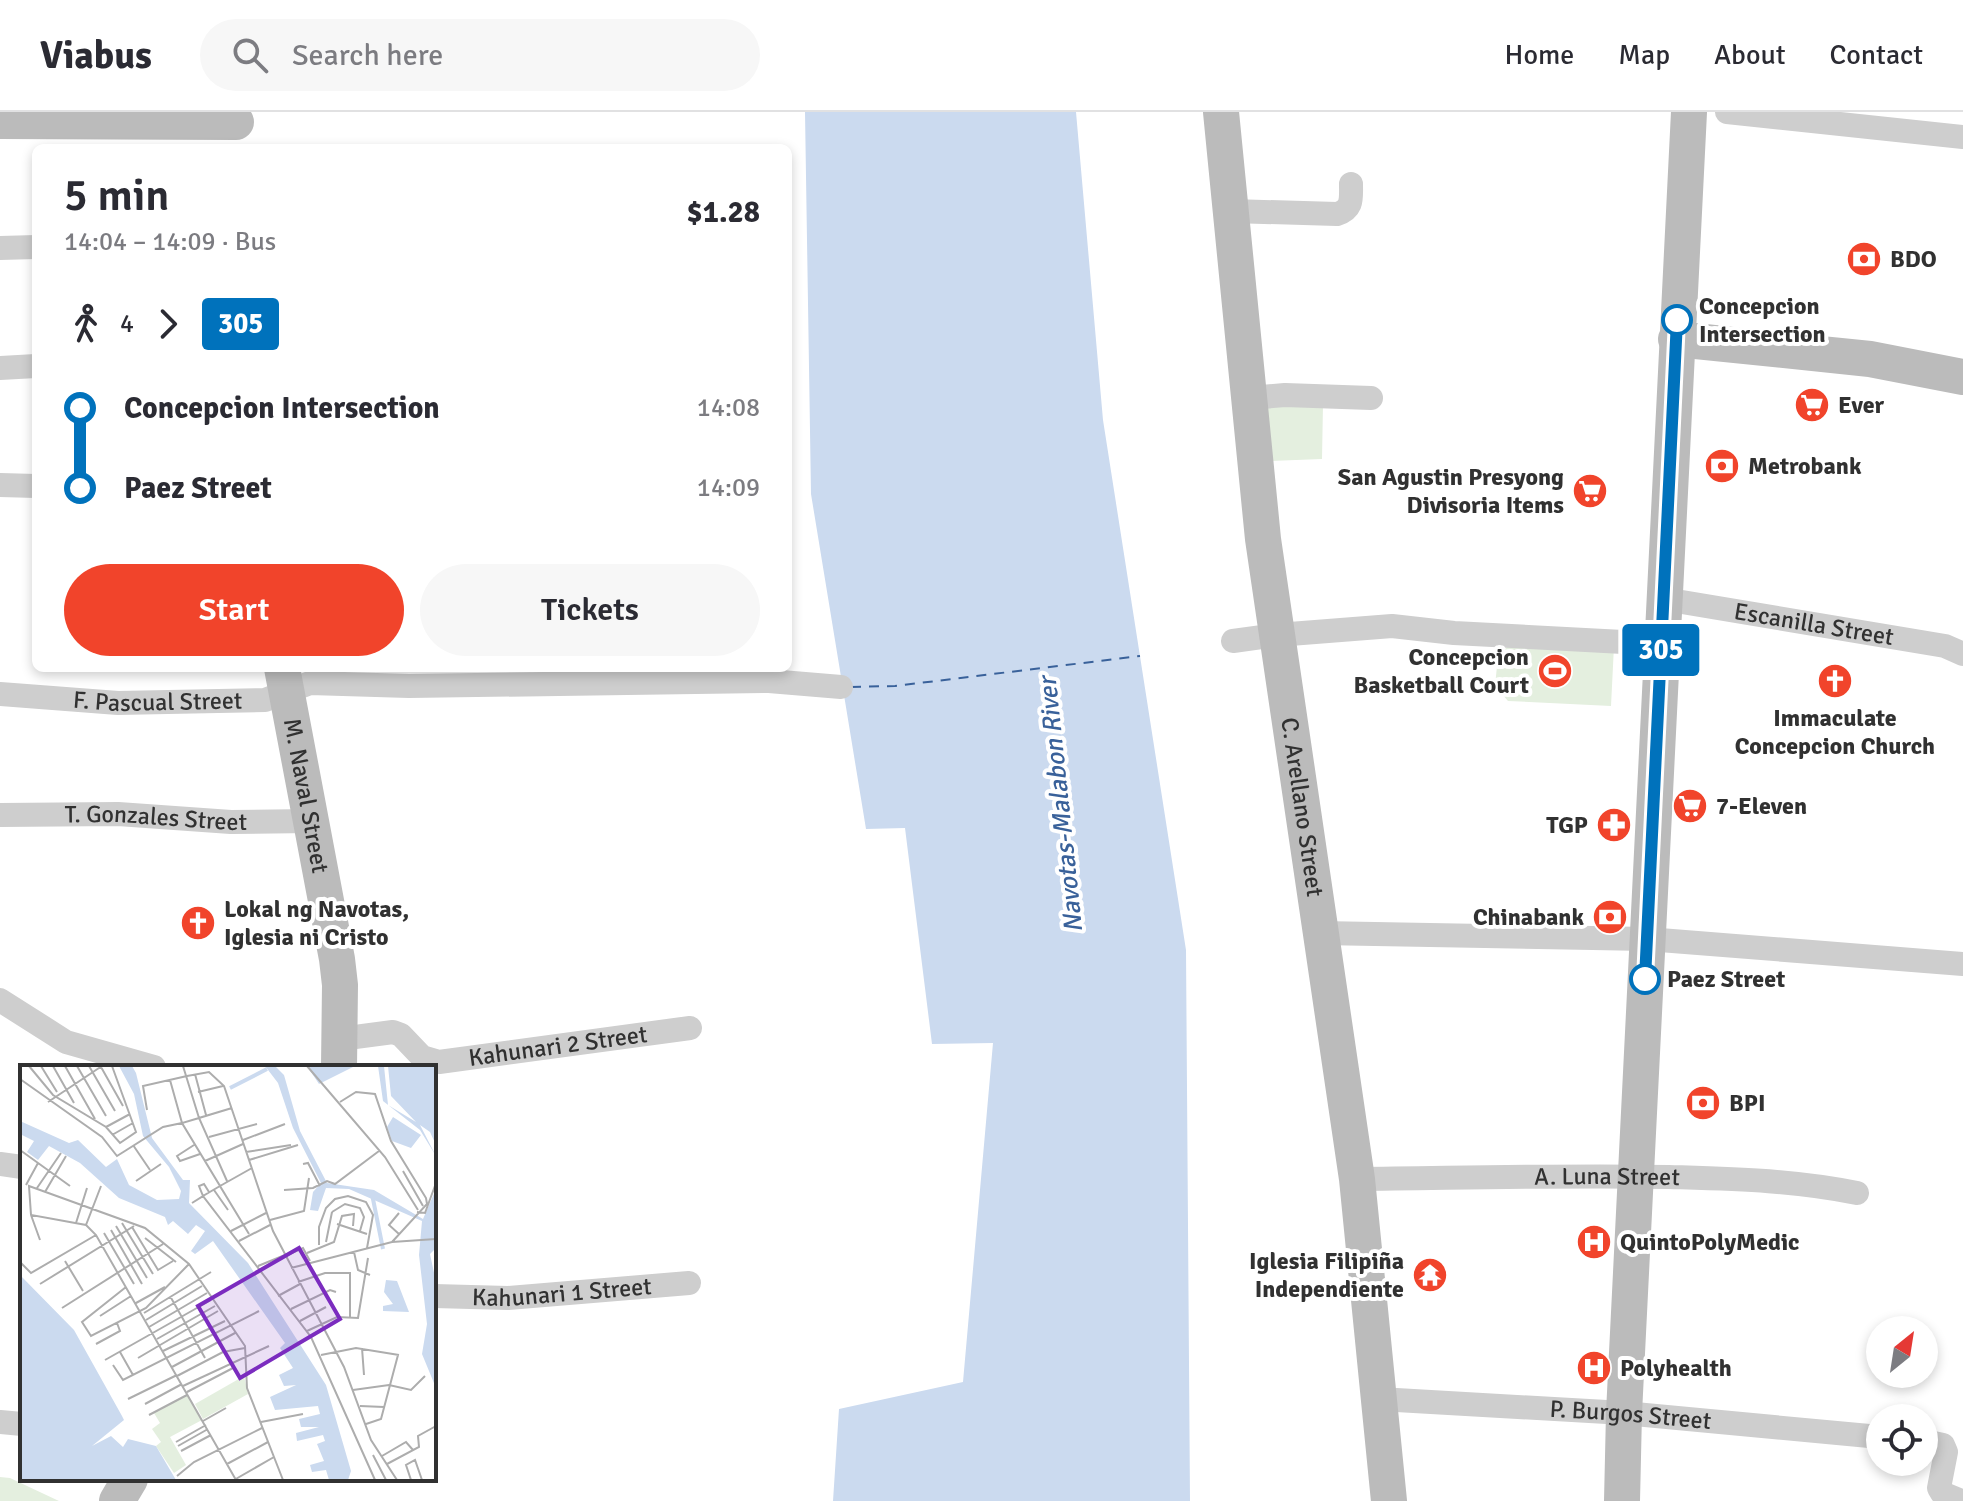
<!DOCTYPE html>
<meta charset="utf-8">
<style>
:root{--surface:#fff;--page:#f7f7f7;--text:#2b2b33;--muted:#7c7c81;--line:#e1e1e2;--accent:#f1442b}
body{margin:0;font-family:Signika,sans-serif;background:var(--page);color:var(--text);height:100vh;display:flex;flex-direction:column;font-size:30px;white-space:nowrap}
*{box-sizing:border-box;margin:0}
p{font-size:26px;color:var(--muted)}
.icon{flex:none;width:44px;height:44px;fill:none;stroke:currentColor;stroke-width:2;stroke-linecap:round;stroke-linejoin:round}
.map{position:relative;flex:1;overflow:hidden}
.drawer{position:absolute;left:32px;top:32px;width:760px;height:528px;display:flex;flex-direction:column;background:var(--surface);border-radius:12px;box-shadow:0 4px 12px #0003}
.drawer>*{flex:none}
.badge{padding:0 16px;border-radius:6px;font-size:28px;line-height:52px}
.needle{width:52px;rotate:30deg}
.buttons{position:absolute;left:1866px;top:1204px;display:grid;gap:16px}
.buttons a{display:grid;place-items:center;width:72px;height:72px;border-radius:50%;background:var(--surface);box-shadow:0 4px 12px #0003;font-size:40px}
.map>.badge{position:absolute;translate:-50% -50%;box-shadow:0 0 0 4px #fff}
.legs{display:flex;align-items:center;gap:12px;height:88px;padding:0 32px;font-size:26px}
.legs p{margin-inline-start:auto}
.head{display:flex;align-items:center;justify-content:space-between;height:136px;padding:0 32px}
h1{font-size:44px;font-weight:600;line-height:60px}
.cta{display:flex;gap:16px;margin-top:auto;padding:16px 32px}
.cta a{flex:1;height:92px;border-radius:48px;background:var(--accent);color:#fff;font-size:32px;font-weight:600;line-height:92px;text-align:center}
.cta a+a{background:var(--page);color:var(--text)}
ul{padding:0 32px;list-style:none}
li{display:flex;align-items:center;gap:28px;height:80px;font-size:30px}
li i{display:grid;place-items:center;width:12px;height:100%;margin:0 10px;background:currentColor}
li i::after{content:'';width:20px;height:20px;margin:-10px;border:6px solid;border-radius:50%;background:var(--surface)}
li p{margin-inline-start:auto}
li:first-child i{background:linear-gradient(#0000 50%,currentColor 0)}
li:last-child i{background:linear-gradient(currentColor 50%,#0000 0)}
header{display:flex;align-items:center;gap:48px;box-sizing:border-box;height:112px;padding:0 40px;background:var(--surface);border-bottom:2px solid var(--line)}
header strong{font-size:38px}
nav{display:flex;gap:44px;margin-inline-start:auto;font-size:28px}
.search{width:560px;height:72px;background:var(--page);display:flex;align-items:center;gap:20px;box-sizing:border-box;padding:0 28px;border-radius:44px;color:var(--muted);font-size:30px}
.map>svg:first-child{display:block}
.green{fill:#e4efdf}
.water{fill:#cbdaef}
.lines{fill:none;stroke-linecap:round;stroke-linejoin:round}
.ferry{stroke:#39619a;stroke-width:2;stroke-dasharray:10 8;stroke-linecap:butt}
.street{stroke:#cecece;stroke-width:24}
.secondary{stroke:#bbb;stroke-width:36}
.line-1-casing{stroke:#fff;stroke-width:18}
.line-1{stroke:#0072bc;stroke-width:12}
.stop-1-dot{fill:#fff;stroke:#0072bc;stroke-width:4}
.labels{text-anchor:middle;stroke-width:8;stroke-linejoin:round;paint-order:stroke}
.poi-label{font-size:24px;font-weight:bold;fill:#313131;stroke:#fff;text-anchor:start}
.stop-label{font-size:24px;font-weight:bold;fill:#313131;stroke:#fff;text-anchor:start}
.street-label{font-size:24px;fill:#313131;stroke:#fff}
.water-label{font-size:26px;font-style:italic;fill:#39619a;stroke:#fff}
.inset-river{fill:none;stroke:#cbdaef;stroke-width:4}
.inset-road{fill:none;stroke:#adadad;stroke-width:2}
.view{fill:#7b2cbf;fill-opacity:0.15;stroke:#7b2cbf;stroke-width:4}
.inset-edge{fill:none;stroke:#313131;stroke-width:4}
</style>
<header>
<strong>Viabus</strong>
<div class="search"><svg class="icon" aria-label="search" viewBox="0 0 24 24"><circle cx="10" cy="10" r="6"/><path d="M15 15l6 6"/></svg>Search here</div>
<nav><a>Home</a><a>Map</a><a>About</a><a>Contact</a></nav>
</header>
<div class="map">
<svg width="1963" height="1389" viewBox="0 0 1963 1389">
<rect width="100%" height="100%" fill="#fff"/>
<!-- green -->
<path class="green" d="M1323 292 1322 347 1269 349 1264 294Z
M1510 532 1614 534 1611 594 1508 589 1495 574 1498 544Z
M0 1365 10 1366 59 1389H0Z"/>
<!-- water -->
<path class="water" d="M805 0H1076L1103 308 1186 838 1190 1389H833L839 1297 963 1270 993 931 932 932 905 716 866 717 811 382Z"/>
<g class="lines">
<!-- ferry -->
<path class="ferry" d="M851 575 895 574 1140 544"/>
<!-- street -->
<g class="street">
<path d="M1727 0 1963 25"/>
<path d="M1231 99 1337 102C1353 97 1351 87 1351 72"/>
<path d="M0 136 36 135"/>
<path d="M0 256 36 254"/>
<path d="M1250 286 1285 283 1371 286"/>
<path d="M0 373 36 374"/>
<path id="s1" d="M1664 487 1945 534 1963 542"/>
<path d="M1233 529 1277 523 1392 514 1454 521 1661 532"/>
<path id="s2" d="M0 582 118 591 265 588 310 571 409 574 769 569 841 575"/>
<path id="s3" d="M0 703 118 702 231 710 311 709"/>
<path d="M1320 821 1647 827 1963 852"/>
<path d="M0 888 66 930 154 955"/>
<path id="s4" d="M340 927 393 920 401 923 422 945 439 950 690 916"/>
<path d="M0 1052 22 1055"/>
<path id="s5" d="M1357 1067C1461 1066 1565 1063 1669 1065 1734 1067 1792 1068 1857 1081"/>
<path id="s6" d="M434 1184 508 1186 689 1171"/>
<path id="s7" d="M1379 1287 1624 1301 1880 1325"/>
<path d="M0 1310 22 1312"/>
<path d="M1924 1329 1943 1333 1946 1340 1939 1376 1942 1381 1961 1389"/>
</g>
<!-- secondary -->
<g class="secondary">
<path id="s8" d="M1221 0 1263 427 1357 1067 1389 1389"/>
<path d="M0 9 236 10"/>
<path d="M1676 227 1870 247 1963 265"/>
<path id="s9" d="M282 556 337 847 340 873 339 955"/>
<path d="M117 1389 130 1367"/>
<path d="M1622 1389 1624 1301 1689 0"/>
</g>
</g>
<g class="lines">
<!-- line-1 casing -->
<g class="line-1-casing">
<path id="line-1" d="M1645 867 1677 208"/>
</g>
<!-- line-1 -->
<use href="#line-1" class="line-1"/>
</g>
<!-- icons -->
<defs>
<g id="bank-disc" transform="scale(1.8)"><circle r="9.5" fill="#f1442b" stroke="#fff"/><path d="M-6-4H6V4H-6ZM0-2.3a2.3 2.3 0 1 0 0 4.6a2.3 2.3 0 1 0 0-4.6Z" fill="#fff"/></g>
<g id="supermarket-disc" transform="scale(1.8)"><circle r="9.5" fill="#f1442b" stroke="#fff"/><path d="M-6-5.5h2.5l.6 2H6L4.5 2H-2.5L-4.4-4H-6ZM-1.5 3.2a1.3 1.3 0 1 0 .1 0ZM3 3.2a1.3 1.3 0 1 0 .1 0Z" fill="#fff"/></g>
<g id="stadium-disc" transform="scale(1.8)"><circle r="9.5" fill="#f1442b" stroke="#fff"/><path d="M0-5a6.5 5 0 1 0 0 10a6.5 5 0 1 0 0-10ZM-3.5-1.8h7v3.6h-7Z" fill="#fff"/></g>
<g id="church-disc" transform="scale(1.8)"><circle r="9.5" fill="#f1442b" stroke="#fff"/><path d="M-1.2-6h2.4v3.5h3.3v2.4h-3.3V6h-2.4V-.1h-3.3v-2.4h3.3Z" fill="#fff"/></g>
<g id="pharmacy-disc" transform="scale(1.8)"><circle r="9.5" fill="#f1442b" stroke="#fff"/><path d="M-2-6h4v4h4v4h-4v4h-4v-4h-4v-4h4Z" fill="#fff"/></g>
<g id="hospital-disc" transform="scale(1.8)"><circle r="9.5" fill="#f1442b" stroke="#fff"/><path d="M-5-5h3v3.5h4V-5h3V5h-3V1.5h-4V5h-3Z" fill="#fff"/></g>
<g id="temple-disc" transform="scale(1.8)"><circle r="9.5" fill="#f1442b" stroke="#fff"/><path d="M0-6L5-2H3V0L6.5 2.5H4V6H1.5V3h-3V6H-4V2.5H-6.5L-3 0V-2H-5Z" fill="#fff"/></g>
</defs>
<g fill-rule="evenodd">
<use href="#bank-disc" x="1864" y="147"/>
<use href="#supermarket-disc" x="1812" y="293"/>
<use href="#bank-disc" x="1722" y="354"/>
<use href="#supermarket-disc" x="1590" y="379"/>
<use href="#stadium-disc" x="1555" y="559"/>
<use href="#church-disc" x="1835" y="569"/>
<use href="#supermarket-disc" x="1690" y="694"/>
<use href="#pharmacy-disc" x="1614" y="713"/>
<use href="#bank-disc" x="1610" y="805"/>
<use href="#church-disc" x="198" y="811"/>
<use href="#bank-disc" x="1703" y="991"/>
<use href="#hospital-disc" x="1594" y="1130"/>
<use href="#temple-disc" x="1430" y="1163"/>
<use href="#hospital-disc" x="1594" y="1256"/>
</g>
<!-- markers -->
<g class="stop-1-dot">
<circle cx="1677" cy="208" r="14"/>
<circle cx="1645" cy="867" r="14"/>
</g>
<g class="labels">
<!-- poi labels -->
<g class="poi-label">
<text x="1890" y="155">BDO</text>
<text x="1838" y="301">Ever</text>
<text x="1748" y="362">Metrobank</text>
<text x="1564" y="373" text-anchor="end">San Agustin Presyong<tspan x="1564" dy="28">Divisoria Items</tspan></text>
<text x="1529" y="553" text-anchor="end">Concepcion<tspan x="1529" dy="28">Basketball Court</tspan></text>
<text x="1835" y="614" text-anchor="middle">Immaculate<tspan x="1835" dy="28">Concepcion Church</tspan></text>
<text x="1716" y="702">7-Eleven</text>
<text x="1588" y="721" text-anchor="end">TGP</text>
<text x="224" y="805">Lokal ng Navotas,<tspan x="224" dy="28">Iglesia ni Cristo</tspan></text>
<text x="1584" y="813" text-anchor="end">Chinabank</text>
<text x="1729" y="999">BPI</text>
<text x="1620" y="1138">QuintoPolyMedic</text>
<text x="1404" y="1157" text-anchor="end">Iglesia Filipiña<tspan x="1404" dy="28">Independiente</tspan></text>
<text x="1620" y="1264">Polyhealth</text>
</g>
<!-- stop labels -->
<g class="stop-label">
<text x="1699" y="202">Concepcion<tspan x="1699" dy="28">Intersection</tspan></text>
<text x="1667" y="875">Paez Street</text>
</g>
<!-- street labels -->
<g class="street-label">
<text dy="8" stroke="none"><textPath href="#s1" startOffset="152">Escanilla Street</textPath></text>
<text dy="8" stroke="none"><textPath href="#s2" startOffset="158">F. Pascual Street</textPath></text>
<text dy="8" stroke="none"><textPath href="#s9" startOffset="130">M. Naval Street</textPath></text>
<text dy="8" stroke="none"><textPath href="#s8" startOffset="700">C. Arellano Street</textPath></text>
<text dy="8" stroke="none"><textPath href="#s3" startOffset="156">T. Gonzales Street</textPath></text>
<text dy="8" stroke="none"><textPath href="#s4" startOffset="230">Kahunari 2 Street</textPath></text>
<text dy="8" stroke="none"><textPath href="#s5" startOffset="250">A. Luna Street</textPath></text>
<text dy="8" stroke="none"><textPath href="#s6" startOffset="128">Kahunari 1 Street</textPath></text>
<text dy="8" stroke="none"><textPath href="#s7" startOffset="252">P. Burgos Street</textPath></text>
</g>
<!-- water labels -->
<g class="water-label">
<text transform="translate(1060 693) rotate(-96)" y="9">Navotas-Malabon River</text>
</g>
</g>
<!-- overview -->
<g transform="translate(20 953)">
<rect width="416" height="416" fill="#fff"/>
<path d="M224 311 228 329 183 354 175 339ZM168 330 182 355 150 372 166 400 154 408 136 381 141 377 132 364 140 358 134 348Z" fill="#e4efdf"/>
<path d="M99 1H112L116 8 132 73 163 115H170L169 138 228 198 306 320 331 406 328 415H309L306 405 292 407 290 400 304 396 297 379 305 376 303 370 277 376 276 368 299 362H281L279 354 300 349 298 341 255 345 250 332 276 320 264 321 259 310 273 303 260 283 265 278 193 176 175 189 171 186 185 166 176 160 168 169 153 156 148 160 145 152 99 133 60 98 29 81 18 95 7 87 14 76 0 69V56L49 78 58 75 86 102 97 94 109 120 137 135 159 134 161 126 149 102 123 71 114 29ZM245 1H255L264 10 280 66 307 118 354 125 403 154 416 124V183L410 189 416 217V323L402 289 407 259 399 190 402 156 329 124 306 123 298 146 290 145 293 127 301 118 273 63 258 18ZM287 1H335L299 19ZM358 1H364L368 40 396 57 371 31 368 1H416V80L410 67 400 60 416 91 400 65 363 36ZM373 52 401 70 391 83 372 76 367 62ZM0 210 54 265 102 351 104 355 72 381 91 371 103 382 108 374 136 381 156 415H0ZM366 215 377 216 389 247 363 246V241L373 239 364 227Z" fill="#cbdaef"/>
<path class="inset-river" d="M210 23 247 4M352 129 363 184"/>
<path class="inset-road" d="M9 1 33 30 86 62 100 78 116 67 92 1M21 1 37 27M33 1 54 38M45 1 75 54M57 1 86 51M69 1 95 46M163 1 179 53 162 58 200 121 183 131 291 272 355 415M287 1 365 92 398 145M81 2 103 41M175 9 186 50M167 11 189 7 204 21 253 166 324 302 351 375 377 415M0 14 82 72 97 91 143 62 162 58 150 15M178 27 203 21M28 37 82 1M320 37 336 27 355 29 371 76 406 133 407 139 372 177M127 45 123 21 167 11M86 62 110 49M92 70 113 58M189 72 237 59M223 75 265 59M113 80 130 105M174 80 157 91 160 96 180 89M0 85 50 121M226 87 271 80M229 95 278 80M185 96 223 79M283 99 288 98 300 121M383 106 403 141M116 116 141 99M207 116 179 53 212 43M6 120 18 98M17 123 41 88M194 125 208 145M264 125 293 123 307 116 315 119 359 86M25 127 46 91M172 138 183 131 179 121 184 119 189 127M312 147 325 139 340 143 344 152 340 166M397 147 405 148 416 118M11 150 20 175M250 155 284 146 289 113M56 158 67 123M102 158 133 209M317 159 347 169M66 160 81 121M96 161 127 213M112 162 138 205 153 196M91 165 122 219M211 166 246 148M84 168 114 219M229 169 200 121 232 103M379 169 369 160 379 148M125 173 156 197M219 176 250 160M306 177 312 147M299 180V162L306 143 315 134 328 131 346 137 353 150 347 183M334 187 338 205 350 210M287 188 314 177 322 151 334 149 333 161M265 191 283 183 290 196M45 196 63 226M0 197 11 208 76 170M238 201 265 190M271 203 372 177 416 174M278 217 305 208H330V253M20 219 114 161M106 222 62 257 71 271 126 243 169 199M150 231 185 293M258 231 280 219M116 238 145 222M42 243 143 179M271 244 310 225 316 227M124 248 191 207M80 251 111 231M126 255 182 221M280 256 306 242M129 262 187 228M287 266 317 252 338 253 348 193M137 274 195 241M76 279 100 266 97 258M342 283 344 310M143 286 205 256M100 287 113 310M301 290 336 283 379 290M118 293 198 246M85 295 191 235M93 300 103 315 239 246M152 302 215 268M157 311 203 287 225 283M163 321 249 281M333 325 369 320 391 325 405 311M167 327 213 303M108 334 157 310M125 339 162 319M340 341 364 342M129 350 167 330M183 356 206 343M241 357 283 349M346 359 361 354 378 290M156 377 186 360M158 381 188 364M161 386 191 370M353 390 366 415M362 391 386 377 393 385M207 399 248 377M367 399 399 382 398 371 416 361M157 411 174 397 242 363M214 415 254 392M216 415 76 170 66 160 11 150 9 121 125 163 169 199 225 281 227 323 263 415M391 415 386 400 395 395 402 415"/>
<path class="view" d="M279 183 320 254 220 313 178 241Z"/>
<rect width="416" height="416" class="inset-edge"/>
</g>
</svg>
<div class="buttons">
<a><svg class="needle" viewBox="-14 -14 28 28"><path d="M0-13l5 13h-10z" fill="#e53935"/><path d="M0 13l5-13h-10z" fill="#7c7c81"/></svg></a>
<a><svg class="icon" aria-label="locate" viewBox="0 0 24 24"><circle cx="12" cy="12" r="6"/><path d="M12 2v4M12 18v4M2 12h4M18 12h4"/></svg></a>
</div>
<b class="badge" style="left:1661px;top:538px;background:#0072bc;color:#fff">305</b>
<section class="drawer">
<div class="head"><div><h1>5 min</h1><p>14:04 – 14:09 · Bus</p></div><b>$1.28</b></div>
<div class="legs"><svg class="icon" aria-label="walk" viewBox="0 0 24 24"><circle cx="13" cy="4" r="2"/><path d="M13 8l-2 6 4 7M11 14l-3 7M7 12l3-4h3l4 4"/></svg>4<svg class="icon" aria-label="forward" viewBox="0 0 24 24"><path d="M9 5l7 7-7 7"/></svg><b class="badge" style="background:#0072bc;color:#fff">305</b></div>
<ul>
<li><i style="color:#0072bc"></i><b>Concepcion Intersection</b><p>14:08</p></li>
<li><i style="color:#0072bc"></i><b>Paez Street</b><p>14:09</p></li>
</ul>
<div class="cta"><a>Start</a><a>Tickets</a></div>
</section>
</div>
